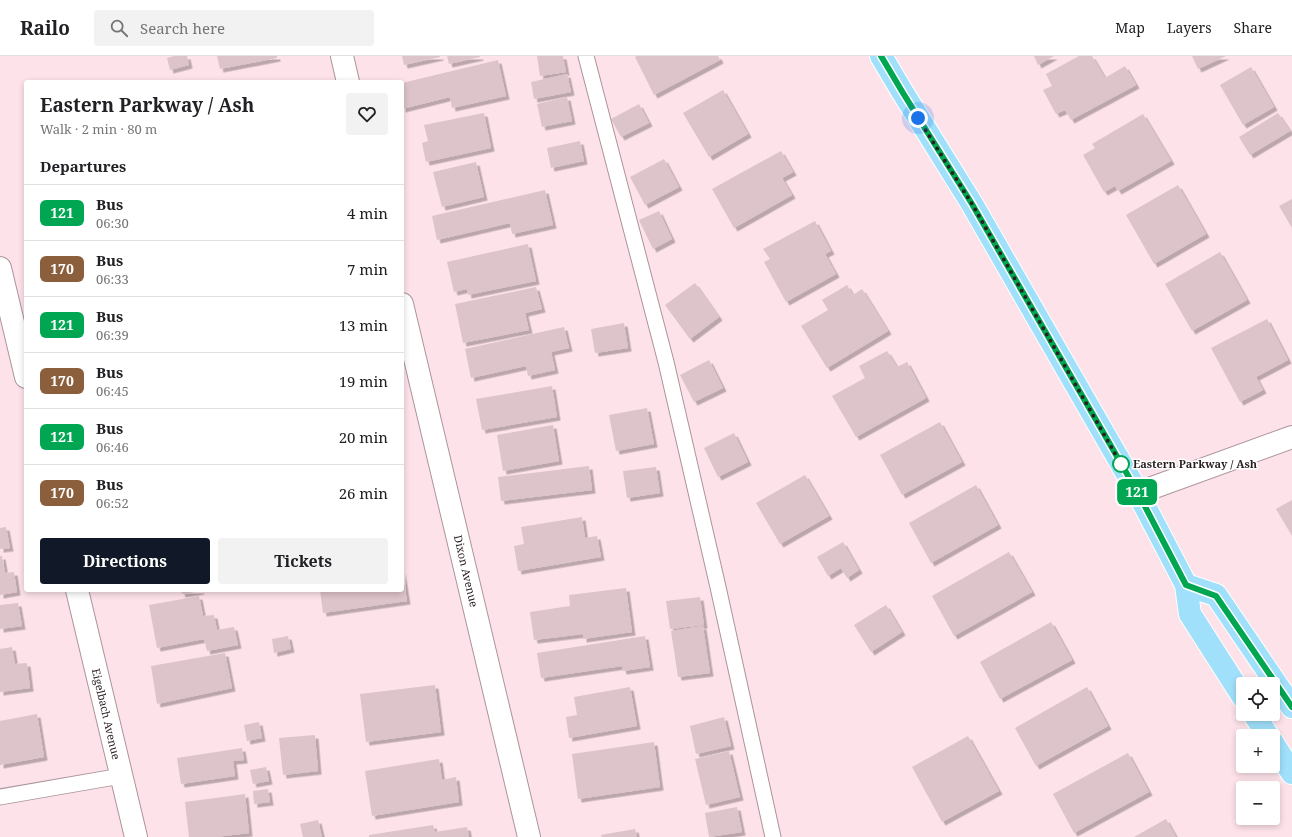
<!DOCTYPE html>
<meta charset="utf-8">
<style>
:root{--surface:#fff;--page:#f2f2f2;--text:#202124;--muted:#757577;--line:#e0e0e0;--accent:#111827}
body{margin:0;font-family:"Noto Serif",serif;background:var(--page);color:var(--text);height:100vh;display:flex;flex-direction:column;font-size:15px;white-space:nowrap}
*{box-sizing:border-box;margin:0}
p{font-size:13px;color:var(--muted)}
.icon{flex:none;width:22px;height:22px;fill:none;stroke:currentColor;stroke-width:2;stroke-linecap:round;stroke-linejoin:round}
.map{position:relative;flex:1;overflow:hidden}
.details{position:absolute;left:24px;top:24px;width:380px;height:512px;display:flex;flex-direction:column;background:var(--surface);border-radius:4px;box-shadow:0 2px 6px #0003}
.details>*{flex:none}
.badge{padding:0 8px;border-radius:6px;font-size:14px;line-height:26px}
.controls{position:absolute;left:1236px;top:621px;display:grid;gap:8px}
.controls a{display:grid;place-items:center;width:44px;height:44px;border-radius:4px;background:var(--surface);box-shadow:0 2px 6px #0003;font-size:20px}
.you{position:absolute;width:20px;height:20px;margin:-10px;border:3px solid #fff;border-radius:50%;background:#1a73e8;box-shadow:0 0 0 6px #1a73e833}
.map>.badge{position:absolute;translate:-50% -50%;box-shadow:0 0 0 2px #fff}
h2{padding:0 16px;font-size:15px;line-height:36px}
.round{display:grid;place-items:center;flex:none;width:42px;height:42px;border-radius:4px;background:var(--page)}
.headline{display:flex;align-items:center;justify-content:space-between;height:68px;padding:0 16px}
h1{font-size:19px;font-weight:700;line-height:30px}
.action{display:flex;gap:8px;margin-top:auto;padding:8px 16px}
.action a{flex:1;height:46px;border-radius:4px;background:var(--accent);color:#fff;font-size:16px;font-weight:700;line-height:46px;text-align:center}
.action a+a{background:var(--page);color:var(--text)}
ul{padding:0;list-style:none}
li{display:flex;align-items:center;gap:12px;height:56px;padding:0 16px;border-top:1px solid var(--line)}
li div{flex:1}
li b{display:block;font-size:15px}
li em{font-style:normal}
li .badge{min-width:44px;font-weight:700;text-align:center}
header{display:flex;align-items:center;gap:24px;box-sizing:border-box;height:56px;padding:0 20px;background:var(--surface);border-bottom:1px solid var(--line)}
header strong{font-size:19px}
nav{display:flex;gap:22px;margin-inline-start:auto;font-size:14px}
.search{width:280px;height:36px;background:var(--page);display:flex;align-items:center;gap:10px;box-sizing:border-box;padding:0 14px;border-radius:4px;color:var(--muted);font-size:15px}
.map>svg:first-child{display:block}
.building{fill:#ddc3ca;filter:url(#shadow)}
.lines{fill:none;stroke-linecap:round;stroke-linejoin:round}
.service-casing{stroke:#ac949b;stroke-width:17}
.minor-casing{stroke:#ac949b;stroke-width:24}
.primary-casing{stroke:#fff;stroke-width:24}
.service{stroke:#fff;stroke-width:15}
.minor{stroke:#fff;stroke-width:22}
.primary{stroke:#a0e0fb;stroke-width:22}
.line-casing{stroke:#fff;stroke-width:9}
.line{stroke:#00a651;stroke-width:6}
.walk{stroke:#291f22;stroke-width:4;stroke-dasharray:0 7.2}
.stop-dot{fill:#fff;stroke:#00a651;stroke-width:2}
.labels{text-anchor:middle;stroke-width:3;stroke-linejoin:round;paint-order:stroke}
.stop-label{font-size:11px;font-weight:bold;fill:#291f22;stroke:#fff;text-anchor:start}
.street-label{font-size:11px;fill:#291f22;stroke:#fff}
</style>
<header>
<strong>Railo</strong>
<div class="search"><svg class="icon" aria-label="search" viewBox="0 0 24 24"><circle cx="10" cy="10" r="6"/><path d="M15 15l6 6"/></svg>Search here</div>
<nav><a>Map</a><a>Layers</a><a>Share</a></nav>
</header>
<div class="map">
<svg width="1292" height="781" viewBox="0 0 1292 781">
<defs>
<filter id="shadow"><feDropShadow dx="3.5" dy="3.5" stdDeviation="0" flood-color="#0004"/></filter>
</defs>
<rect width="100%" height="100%" fill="#fde2e9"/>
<!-- building -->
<path class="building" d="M174 0H187L189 9 170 14 167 2Z
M217 0H277V2L220 13Z
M402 0H440V1L404 9Z
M447 0H480V1L449 8Z
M537 0H563L566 16 540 20Z
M637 0H718L720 4 654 39 635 1Z
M1034 0H1054L1038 9Z
M1079 0H1092L1105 22 1125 10 1136 29 1071 64 1065 54 1056 58 1043 34 1052 30 1046 18Z
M1192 0H1226L1198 13Z
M498 4 506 40 452 52 450 41 402 53V27Z
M1251 11 1274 51 1243 69 1220 29Z
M567 18 571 36 534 43 531 26Z
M723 34 748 78 709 101 683 57Z
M567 41 572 65 542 71 537 48Z
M639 48 649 67 621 81 611 63Z
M484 57 491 92 426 106 422 87 428 85 424 69Z
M1278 57 1290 75 1250 99 1239 81Z
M1143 58 1171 105 1118 135 1115 130 1104 136 1083 99 1095 92 1092 88Z
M580 85 584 105 551 112 547 92Z
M781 95 793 116 782 122 792 139 734 172 712 133Z
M664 103 679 131 645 149 630 121Z
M476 106 484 141 442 151 433 116Z
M1178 129 1206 178 1154 208 1126 159Z
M545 134 553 169 512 178 510 167 437 184 432 160Z
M1292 143V172L1279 150Z
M659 155 672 183 653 193 639 164Z
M815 165 831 195 825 198 836 218 786 246 764 206 770 203 763 193Z
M528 188 536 225 468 239 467 233 454 236 447 206Z
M1220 196 1247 244 1192 275 1165 228Z
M695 227 719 261 690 283 665 249Z
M847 229 853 239 862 233 888 275 827 312 801 270 828 254 822 244Z
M536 231 542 253 525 257 529 274 463 287 455 248Z
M1267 263 1288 304 1256 321 1263 334 1240 346 1211 292Z
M624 267 628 292 595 297 591 273Z
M564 271 569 292 551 296 555 314 528 320 526 310 471 322 465 293Z
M887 295 897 311 907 306 926 342 856 381 832 340 865 322 859 310Z
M709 304 723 332 694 346 680 319Z
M552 330 557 361 482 374 476 343Z
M647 352 654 388 616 395 609 359Z
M940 366 962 406 902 439 880 399Z
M553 369 559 405 503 415 497 379Z
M734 377 748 406 718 421 704 392Z
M589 410 592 434 501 445 498 421Z
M656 411 660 437 627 442 623 415Z
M805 419 829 460 780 488 756 447Z
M976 429 998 469 931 507 909 467Z
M1292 444V480L1276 453Z
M582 461 585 482 597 480 601 501 518 515 514 490 524 488 521 471Z
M6 471 10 492 0 493V472Z
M843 486 859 514 847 522 841 512 828 520 817 501Z
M1009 496 1032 536 954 580 932 540Z
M0 500H2L5 517 14 516 17 536 0 539Z
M402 514 407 545 323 557 320 534H402Z
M626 532 632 576 583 583V578L534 584 530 556 570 550 569 539Z
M181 534H201V535L182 538Z
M199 540 203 560 214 559 217 574 234 571 238 589 207 595 204 583 157 592 149 549Z
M700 541 704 569 670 573 666 545Z
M18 547 22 570 0 573V549Z
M886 549 902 576 871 596 854 569Z
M1051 566 1072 604 1000 643 980 606Z
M703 570 710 617 678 621 671 575Z
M288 580 291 593 274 597 272 583Z
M645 580 650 611 623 615 622 610 541 622 537 597Z
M12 591 15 608 27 607 30 632 0 636V593Z
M225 597 232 632 157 648 151 610Z
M435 629 441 676 366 686 360 638Z
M630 631 637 670 569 682 566 661 577 659 574 641Z
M1087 631 1108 670 1036 710 1015 672Z
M37 658 44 701 0 709V665Z
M724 661 731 690 696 698 690 670Z
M259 666 262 682 247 685 244 669Z
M315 679 318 715 283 719 279 682Z
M968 680 999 735 942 766 912 711Z
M654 686 660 731 578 743 572 698Z
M242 692 244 704 233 705 235 720 181 728 177 702Z
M729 695 740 741 706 749 695 703Z
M1128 697 1149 736 1074 777 1053 738Z
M439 703 442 724 456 721 459 746 372 760 365 715Z
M266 711 269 725 253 728 250 714Z
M268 733 270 746 254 748 253 735Z
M245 738 249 777 215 781H189L185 746Z
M737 751 742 776 709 781 705 757Z
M1166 763 1176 781H1134Z
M318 764 322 781H303L300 768Z
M433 769 435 776 467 771 469 781H369V779Z
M635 773 637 781H602L601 779Z"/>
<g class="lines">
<!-- service casing -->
<g class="service-casing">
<path id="service" d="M586 0 666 306 718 531 773 781
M0 741 121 720"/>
</g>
<!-- minor casing -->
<g class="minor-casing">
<path id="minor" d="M342 0 348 26
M0 212 26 321
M402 248 529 781
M1138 437 1292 381
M77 534 136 781"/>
</g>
<!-- primary casing -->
<g class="primary-casing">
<path id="primary" d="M881 0 903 37 972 148 1138 437 1186 529 1190 558 1243 641
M1186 529 1216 539 1292 651
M1254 658 1268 680
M1273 687 1292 717"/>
</g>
<!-- service -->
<use href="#service" class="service"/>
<!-- minor -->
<use href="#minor" class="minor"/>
<!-- primary -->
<use href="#primary" class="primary"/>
</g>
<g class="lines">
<!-- line casing -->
<g class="line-casing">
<path id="line" d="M881 0 903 37 972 148 1138 437 1186 529 1216 540 1292 651"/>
</g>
<!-- line -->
<use href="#line" class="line"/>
<!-- walk -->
<path class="walk" d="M918 62 972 148 1121 408"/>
</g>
<!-- markers -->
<circle class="stop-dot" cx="1121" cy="408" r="8"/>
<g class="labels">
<!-- stop labels -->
<g class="stop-label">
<text x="1133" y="412">Eastern Parkway / Ash</text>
</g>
<!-- street labels -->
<g class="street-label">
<text transform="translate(466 515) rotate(77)" y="4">Dixon Avenue</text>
<text transform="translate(106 658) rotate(77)" y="4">Eigelbach Avenue</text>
</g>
</g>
</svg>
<div class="controls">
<a><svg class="icon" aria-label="locate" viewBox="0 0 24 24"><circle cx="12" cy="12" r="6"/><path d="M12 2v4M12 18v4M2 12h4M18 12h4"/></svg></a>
<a>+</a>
<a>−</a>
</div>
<div class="you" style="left:918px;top:62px"></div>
<b class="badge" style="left:1137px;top:436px;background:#00a651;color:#fff">121</b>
<section class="details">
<div class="headline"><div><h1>Eastern Parkway / Ash</h1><p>Walk · 2 min · 80 m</p></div><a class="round"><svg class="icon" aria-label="heart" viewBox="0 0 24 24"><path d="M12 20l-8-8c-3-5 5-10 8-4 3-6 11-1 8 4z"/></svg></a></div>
<h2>Departures</h2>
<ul>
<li><span class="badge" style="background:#00a651;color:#fff">121</span><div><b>Bus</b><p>06:30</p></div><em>4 min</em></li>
<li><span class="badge" style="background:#8b5e3c;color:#fff">170</span><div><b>Bus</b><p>06:33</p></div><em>7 min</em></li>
<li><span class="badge" style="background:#00a651;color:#fff">121</span><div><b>Bus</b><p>06:39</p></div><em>13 min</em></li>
<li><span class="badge" style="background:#8b5e3c;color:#fff">170</span><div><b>Bus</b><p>06:45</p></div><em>19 min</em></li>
<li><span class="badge" style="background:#00a651;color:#fff">121</span><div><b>Bus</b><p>06:46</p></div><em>20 min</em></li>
<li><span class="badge" style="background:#8b5e3c;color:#fff">170</span><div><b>Bus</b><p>06:52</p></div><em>26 min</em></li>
</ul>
<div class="action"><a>Directions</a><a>Tickets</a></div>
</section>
</div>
